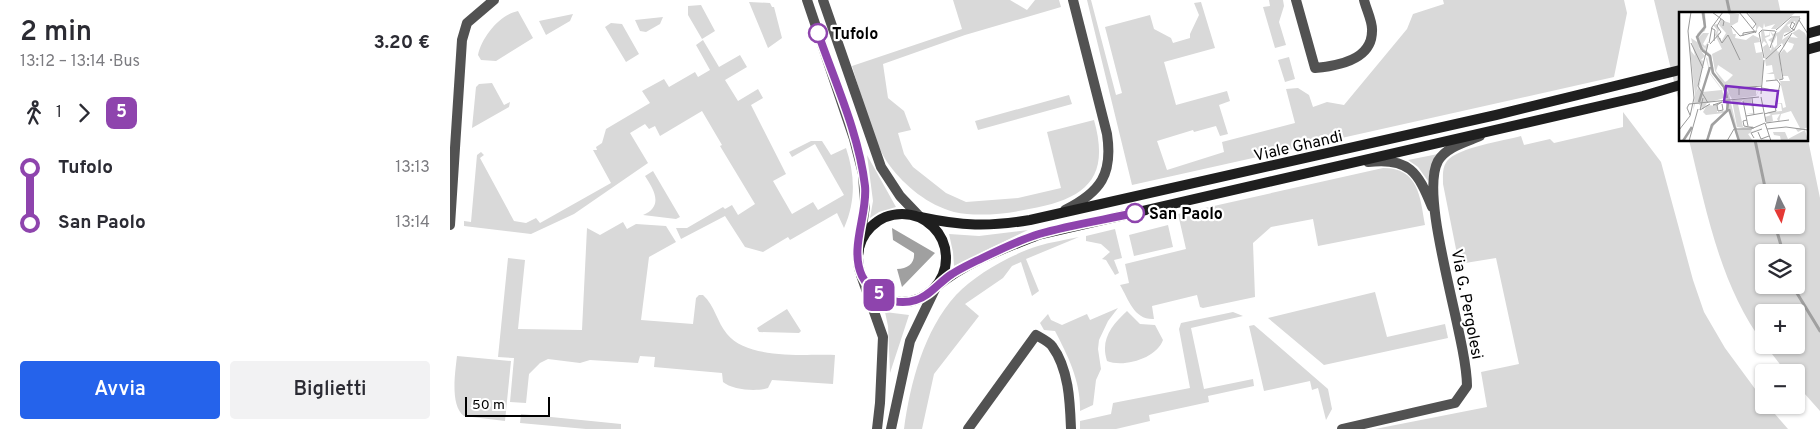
<!DOCTYPE html>
<html lang="it">
<meta charset="utf-8">
<style>
:root{--surface:#fff;--page:#f2f2f3;--text:#2b2b33;--muted:#7c7c81;--accent:#2563eb}
body{margin:0;font-family:Overpass,sans-serif;background:var(--page);color:var(--text);height:100vh;display:flex;flex-direction:column;font-size:19px;white-space:nowrap}
*{box-sizing:border-box;margin:0}
p{font-size:16px;color:var(--muted)}
.icon{flex:none;width:28px;height:28px;fill:none;stroke:currentColor;stroke-width:2;stroke-linecap:round;stroke-linejoin:round}
.map{position:relative;flex:1;overflow:hidden}
.side{display:flex;flex-direction:column;background:var(--surface);width:450px}
.side>*{flex:none}
.badge{padding:0 10px;border-radius:8px;font-size:18px;line-height:32px}
.needle{width:32px;rotate:174deg}
.buttons{position:absolute;left:1305px;top:184px;display:grid;gap:10px}
.buttons a{display:grid;place-items:center;width:50px;height:50px;border-radius:5px;background:var(--surface);box-shadow:0 1px 4px #0004;font-size:25px}
.scale{position:absolute;left:15px;bottom:12px;width:85px;box-sizing:border-box;padding-left:5px;border:2px solid #000;border-top:0;font-size:14px;line-height:18px;white-space:nowrap;color:#000;-webkit-text-stroke:4px #fff;paint-order:stroke}
.map>.badge{position:absolute;translate:-50% -50%;box-shadow:0 0 0 2px #fff}
.legs{display:flex;align-items:center;gap:8px;height:55px;padding:0 20px;font-size:16px}
.legs p{margin-inline-start:auto}
.headline{display:flex;align-items:center;justify-content:space-between;height:85px;padding:0 20px}
h1{font-size:28px;font-weight:600;line-height:38px}
.cta{display:flex;gap:10px;margin-top:auto;padding:10px 20px}
.cta a{flex:1;height:58px;border-radius:5px;background:var(--accent);color:#fff;font-size:20px;font-weight:600;line-height:58px;text-align:center}
.cta a+a{background:var(--page);color:var(--text)}
ul{padding:0 20px;list-style:none}
li{display:flex;align-items:center;gap:18px;height:55px;font-size:19px}
li i{display:grid;place-items:center;width:8px;height:100%;margin:0 6px;background:currentColor}
li i::after{content:'';width:12px;height:12px;margin:-6px;border:4px solid;border-radius:50%;background:var(--surface)}
li p{margin-inline-start:auto}
li:first-child i{background:linear-gradient(#0000 50%,currentColor 0)}
li:last-child i{background:linear-gradient(currentColor 50%,#0000 0)}
main{display:flex;flex:1;min-height:0}
.map>svg:first-child{display:block}
.green{fill:#d9d9d9;fill-rule:evenodd}
.water{fill:#a0a0a0}
.lines{fill:none;stroke-linecap:round;stroke-linejoin:round}
.stream{stroke:#a0a0a0;stroke-width:3}
.minor{stroke:#525252;stroke-width:10}
.tertiary{stroke:#525252;stroke-width:10}
.secondary{stroke:#1f1f1f;stroke-width:10}
.line-1-casing{stroke:#fff;stroke-width:11}
.line-1{stroke:#8e44ad;stroke-width:8}
.stop-1-dot{fill:#fff;stroke:#8e44ad;stroke-width:2.5}
.labels{text-anchor:middle;stroke-width:4.5;stroke-linejoin:round;paint-order:stroke}
.stop-label{font-size:16px;font-weight:bold;fill:#000;stroke:#fff;text-anchor:start}
.street-label{font-size:16px;fill:#000;stroke:#fff}
.inset-river{fill:none;stroke:#a0a0a0;stroke-width:2.5}
.inset-road{fill:none;stroke:#999;stroke-width:1}
.view{fill:#7b2cbf;fill-opacity:0.15;stroke:#7b2cbf;stroke-width:2.5}
.inset-edge{fill:none;stroke:#000;stroke-width:2.5}
</style>
<main>
<section class="side">
<div class="headline"><div><h1>2 min</h1><p>13:12 – 13:14 · Bus</p></div><b>3.20 €</b></div>
<div class="legs"><svg class="icon" aria-label="walk" viewBox="0 0 24 24"><circle cx="13" cy="4" r="2"/><path d="M13 8l-2 6 4 7M11 14l-3 7M7 12l3-4h3l4 4"/></svg>1<svg class="icon" aria-label="forward" viewBox="0 0 24 24"><path d="M9 5l7 7-7 7"/></svg><b class="badge" style="background:#8e44ad;color:#fff">5</b></div>
<ul>
<li><i style="color:#8e44ad"></i><b>Tufolo</b><p>13:13</p></li>
<li><i style="color:#8e44ad"></i><b>San Paolo</b><p>13:14</p></li>
</ul>
<div class="cta"><a>Avvia</a><a>Biglietti</a></div>
</section>
<div class="map">
<svg width="1370" height="429" viewBox="0 0 1370 429">
<rect width="100%" height="100%" fill="#fff"/>
<!-- green -->
<path class="green" d="M503 0H560L577 10 585 0H609L611 7 515 35 433 64 438 98 454 111 461 130 448 133 454 154 463 167 496 193 516 202 568 198 611 188 597 132 644 120C661 180 634 199 579 209 556 214 527 217 504 212 478 205 455 186 440 166 423 144 411 94 402 66L512 29Z
M637 0H641L666 95 672 93 655 27 700 15 704 29 721 38 723 43 740 38V34L749 15 744 3 751 2 765 48 714 62 726 105 777 91 780 101 769 105 778 134 770 136 766 126 744 132 743 130 707 141 717 170 774 152 772 142 845 123 836 89 848 88 859 95 863 107 877 102 894 105 957 29 963 14 994 4 993 0H1174L1177 13 1164 77 682 185Z
M819 0H833L834 6 829 22 836 45 825 48 813 7 820 6Z
M1204 0H1328L1331 14H1230V106Z
M299 2 320 3 322 7H324L332 38 318 48Z
M251 5 265 31 252 39 238 15V6Z
M68 11 83 38 46 61 31 60 28 55C32 37 49 15 68 11Z
M123 14 120 21 96 35 89 21Z
M213 17 210 24 196 32 190 31 185 20Z
M161 23 172 24 189 54 176 62 155 27Z
M253 40 269 67 290 55 297 67 275 80 288 101 308 89 313 98 301 105 336 174 323 181 342 214 363 202 368 210 394 195 365 144 342 157 339 152 361 141H372L381 155 396 148C405 175 406 201 394 228L387 213 340 240 338 237 313 252 295 247 275 216 231 239 226 228H237L273 207 275 209 282 205 288 215 305 204 270 146 272 145 252 111 210 136 205 126 199 129 195 124 180 133 198 163 124 214 81 234 14 226V221L21 222 27 155 31 152 34 155 30 158 64 221 76 223 86 218 90 223 161 183 143 150H147L146 147 152 143 156 129 200 103 192 91 214 79 219 87 245 72 248 77 260 70 246 45Z
M839 57 845 79 835 82 828 60Z
M42 83 54 105 60 102 59 107 22 128 26 87 29 84Z
M619 95 622 104 528 130 525 121Z
M1173 112 1211 162 1243 280 1254 312 1275 348 1314 401V405H1317L1338 429H925L1037 407 1031 372 1069 364 1046 258 1009 264 993 184C993 176 992 168 997 161 1009 147 1053 141 1071 136L1074 145 1100 139 1104 143 1173 127Z
M1356 130 1370 198V411L1346 384V372H1336L1315 345H1346V312H1314V344C1270 286 1256 209 1239 140H1356ZM1314 192H1346V225H1314ZM1346 252V285H1314V252Z
M988 154 981 167 978 181 968 167 958 160Z
M417 155 446 207 429 212 420 218 423 201Z
M933 168C969 168 970 197 975 225L868 246 863 219 821 227 803 243 805 297 753 308 750 307 747 295 702 306 704 319C684 320 679 300 670 285L679 283 675 264 736 249 728 214Z
M203 171 230 217 226 219 193 215C214 206 204 190 195 176Z
M173 222 177 229 186 224 216 226 226 242 199 257 191 320 243 324 246 298 249 295H253C265 306 267 322 277 334 298 360 355 354 385 355L383 384 322 380 318 388C307 392 282 390 273 382L272 373 204 367 205 357 190 356 188 363 140 360 130 363 98 359 90 363 79 374 76 403 60 402 64 358 48 357 58 258 75 260 68 329 132 330 137 228 150 235Z
M718 225 723 247 684 256 679 235Z
M665 229 672 258 664 260 669 273 665 275 656 260 652 259 660 252 651 244 636 241V236Z
M578 230 504 266 503 252 499 234 529 236Z
M629 237 576 259 589 291 582 296 571 262 562 266 553 278 515 304 529 316 484 374 472 429H454C460 384 474 330 506 295 526 274 560 255 588 246 601 242 615 240 629 237Z
M925 292 937 337 995 324 998 338 874 365 818 318Z
M668 308 658 321 649 340 648 349 651 369 646 380 643 405 630 411C631 382 618 356 605 331L594 330 590 323 598 314 601 320 612 325 637 314 640 320Z
M337 309 351 331 349 333 309 332 307 328Z
M677 311 690 324 705 325 713 340C707 358 674 368 657 361 650 339 662 325 677 311Z
M435 312 459 315 440 373 438 326Z
M783 312 793 316 741 328 754 389 803 379 804 386 758 396 759 402 699 415 700 421 666 429H630V421L661 414 663 403 740 388 729 329 731 323Z
M804 325 878 389 882 409 876 420 868 388 862 390 860 381 814 391 799 326Z
M7 356 61 361 55 421 14 416C0 405 5 374 7 356Z
M71 414 171 424V429H136L70 423Z"/>
<!-- water -->
<path class="water" d="M442 228 485 253 452 287 447 269C458 269 465 263 464 253L443 240Z"/>
<g class="lines">
<!-- stream -->
<path class="stream" d="M1277 0 1280 14
M1305 140 1316 192
M1325 225 1333 252
M1342 285 1370 331"/>
<!-- minor -->
<path class="minor" d="M846 0 865 68C888 66 922 60 922 31 923 22 916 9 914 0
M918 162C959 157 968 172 982 207
M615 210C651 192 663 174 657 134L623 0
M0 225 12 40 17 23 44 0
M518 429 586 335C591 338 598 341 602 346 619 369 620 402 621 429
M892 429 1005 403 1017 386C1017 337 968 198 988 161 996 147 1016 142 1030 136"/>
<!-- tertiary -->
<path class="tertiary" d="M357 0 404 139 413 174 415 206 408 255
M373 0 431 167 450 196 470 217
M411 275 433 337 430 403 427 429
M441 429 460 341 486 287"/>
<!-- secondary -->
<path class="secondary" d="M1356 34 1370 30
M1356 50 1370 46
M408 258a44 44 0 1 1 88 0a44 44 0 1 1-88 0Z
M470 217C512 226 538 227 580 220L1046 115 1230 70
M486 287C516 262 553 249 588 235L1193 96 1230 85"/>
</g>
<g class="lines">
<!-- line-1 casing -->
<g class="line-1-casing">
<path id="line-1" d="M368 33C385 82 409 134 415 186 418 214 399 248 412 276 421 295 444 307 466 300 480 296 489 282 502 274 508 270 516 266 522 263 543 253 566 241 589 234 620 225 653 220 685 213"/>
</g>
<!-- line-1 -->
<use href="#line-1" class="line-1"/>
</g>
<!-- markers -->
<g class="stop-1-dot">
<circle cx="368" cy="33" r="9"/>
<circle cx="685" cy="213" r="9"/>
</g>
<g class="labels">
<!-- stop labels -->
<g class="stop-label">
<text x="382" y="39">Tufolo</text>
<text x="699" y="219">San Paolo</text>
</g>
<!-- street labels -->
<g class="street-label">
<text transform="translate(848 145) rotate(-13)" y="6">Viale Ghandi</text>
<text transform="translate(1018 304) rotate(79)" y="6">Via G. Pergolesi</text>
</g>
</g>
<!-- overview -->
<g transform="translate(1229 12)">
<rect width="129" height="129" fill="#fff"/>
<path d="M22 0H26L27 14 26 19 20 22V25L24 21H30L24 32 26 34 29 30 28 38 22 33 32 43 35 60 49 78 58 117 64 116 58 115 53 88 72 86 74 102H67L74 101 72 92 66 94 64 88 59 92 64 115 74 114 72 120 84 115 69 122 74 129H59L50 98 35 113 29 128 27 129 32 112 45 101 27 103 24 100 28 93 38 94V100L48 98 46 83 44 75 32 60 29 44 19 35 26 44 22 48 25 49 17 81 23 64 20 75 23 80 43 78 31 62 27 47 28 45 31 61 43 77 45 86 28 91 24 98 20 92H16L14 99 16 83 9 19 12 39 16 44 12 26 18 30V22L25 14ZM48 0 60 2 59 10 52 14 54 22H57L56 26 67 28 74 23 80 26 81 30 75 31 77 41 83 40 85 53 82 73 77 74V83L82 74 77 84 53 87 36 59 33 42 43 37 36 23 38 18 34 13 38 12 40 18 38 22 41 20 39 26H42V30L47 21 40 13 42 8 51 11V3ZM39 53 54 63 48 69 46 70 37 59ZM69 0H117L97 17H92L96 12 86 15 85 11 84 17 80 14 77 19V13ZM112 6H120L117 15 116 9 108 13 113 19 105 21 103 28 111 22 105 35 103 31 97 36 99 40 103 37 100 40 103 67 96 68 95 62H87L94 60 93 53 87 54 84 35 88 32 85 29 83 32 82 19H85L86 24 90 23V19L91 24 86 26 92 39 93 32 95 36 98 33V23L94 31 89 28 94 25 91 19 94 22 100 20ZM120 17 126 21 129 29V115L119 120 116 116H121L112 99 102 102 100 110 98 107 101 102 93 103 94 109 88 111 86 105 92 103 88 100 103 99 102 92H97L103 91 104 96 107 95 101 69H111L109 64H104L100 43 105 37 108 41 113 37 115 32 109 30 111 25 119 26 113 21ZM126 118 129 129H102L101 124 95 123 94 120H106L109 127Z" fill="#d9d9d9" fill-rule="evenodd"/>
<path class="inset-river" d="M23 38 31 44 34 61 45 75 48 86M23 38 18 25 26 15 24 0M20 90 31 55M50 97 60 129M4 129 13 115M28 129 33 113 48 99 49 90"/>
<path class="inset-road" d="M33 0 45 9 44 14M60 0 77 21M67 0 77 12 73 17M120 8 129 22M52 14 61 24 76 20M32 16 36 18 35 29M113 17 116 12 113 10 111 15 113 17 116 18M97 18 112 5H121M39 24 43 31 49 23 61 48M64 24V21L78 19M105 24 115 18 121 6M12 31 24 56M30 31 33 15 44 0M31 32 42 20 38 14 42 7M91 36 97 19M85 46 80 21 83 18 96 19M87 47 102 33M100 68 104 67 100 42 113 21M83 76 99 79M82 82 85 48M60 83V76L83 74M82 85 87 110M24 86 21 98 31 92M73 86 75 103M64 89 69 114M29 91 19 74 29 32M38 93 43 90 34 93H38L39 99 44 98 43 92M83 94 96 95 101 72 98 68 87 69M85 102 97 99 96 95M11 103 8 96 10 92 80 85M67 104 84 101M68 108 64 109 65 114 75 116M86 111 92 129M87 111 110 108M88 117 107 115 129 118M0 118 11 104 15 86 9 19 12 0M79 120 82 127 90 124M75 126 72 121 83 117M10 129 19 97M48 129 55 117H72L86 111"/>
<path class="view" d="M47 74 99 79 97 95 45 90Z"/>
<rect width="129" height="129" class="inset-edge"/>
</g>
</svg>
<div class="buttons">
<a><svg class="needle" viewBox="-14 -14 28 28"><path d="M0-13l5 13h-10z" fill="#e53935"/><path d="M0 13l5-13h-10z" fill="#7c7c81"/></svg></a>
<a><svg class="icon" aria-label="layers" viewBox="0 0 24 24"><path d="M12 4l9 5-9 5-9-5zM3 14l9 5 9-5"/></svg></a>
<a>+</a>
<a>−</a>
</div>
<div class="scale">50 m</div>
<b class="badge" style="left:429px;top:295px;background:#8e44ad;color:#fff">5</b>
</div>
</main>
